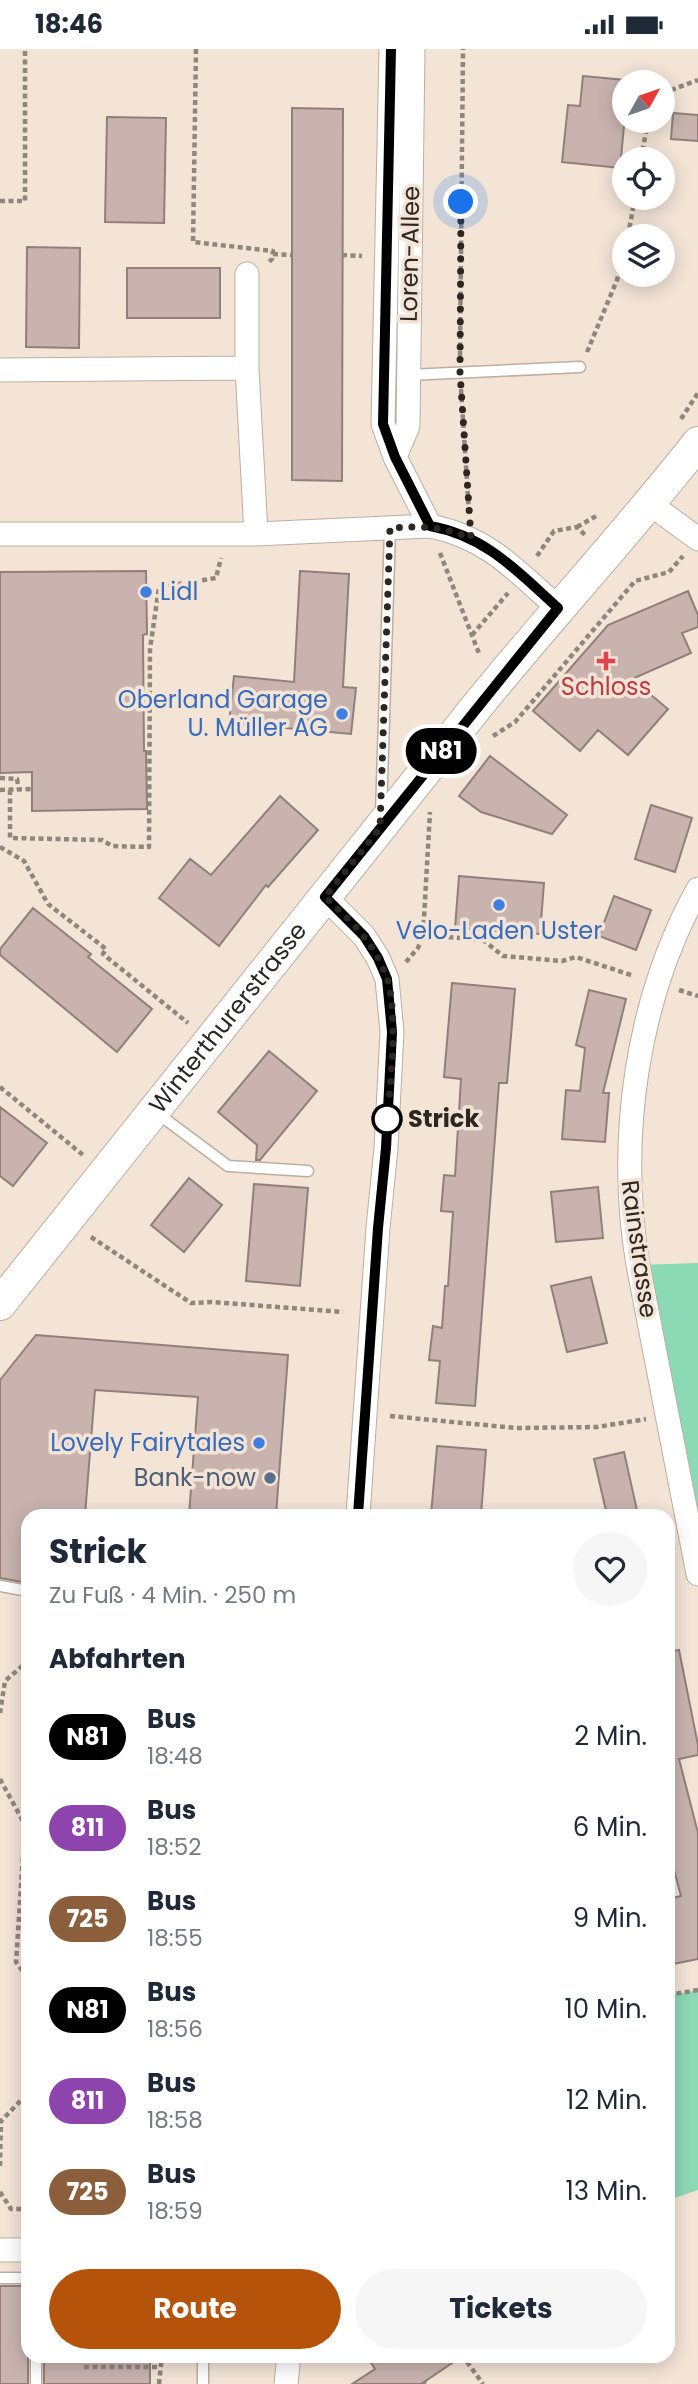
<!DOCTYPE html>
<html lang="de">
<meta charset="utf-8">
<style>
:root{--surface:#fff;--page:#f6f6f7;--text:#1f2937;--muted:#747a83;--accent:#b45309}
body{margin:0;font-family:Poppins,sans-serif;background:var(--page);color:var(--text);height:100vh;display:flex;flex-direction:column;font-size:26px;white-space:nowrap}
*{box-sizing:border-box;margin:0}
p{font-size:23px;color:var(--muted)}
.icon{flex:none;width:38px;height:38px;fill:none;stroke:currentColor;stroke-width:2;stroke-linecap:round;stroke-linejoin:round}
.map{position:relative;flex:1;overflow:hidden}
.side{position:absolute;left:21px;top:1460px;width:654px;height:854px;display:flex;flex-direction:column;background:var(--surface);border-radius:21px;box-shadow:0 4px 18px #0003}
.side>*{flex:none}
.badge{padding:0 14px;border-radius:23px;font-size:24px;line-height:46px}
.needle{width:46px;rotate:50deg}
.controls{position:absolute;left:612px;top:21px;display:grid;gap:14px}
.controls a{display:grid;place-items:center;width:63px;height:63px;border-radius:50%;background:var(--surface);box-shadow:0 4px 18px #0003;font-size:35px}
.you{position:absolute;width:35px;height:35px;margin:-18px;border:5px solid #fff;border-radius:50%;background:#1a73e8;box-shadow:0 0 0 10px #1a73e833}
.map>.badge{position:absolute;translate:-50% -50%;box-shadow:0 0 0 4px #fff}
h2{padding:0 28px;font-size:26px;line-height:63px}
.round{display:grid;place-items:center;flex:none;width:74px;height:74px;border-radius:37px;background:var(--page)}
.overview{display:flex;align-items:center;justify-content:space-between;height:119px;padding:0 28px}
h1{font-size:33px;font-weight:700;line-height:52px}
.action{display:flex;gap:14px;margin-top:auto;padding:14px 28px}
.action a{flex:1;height:80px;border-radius:42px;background:var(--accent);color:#fff;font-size:28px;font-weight:700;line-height:80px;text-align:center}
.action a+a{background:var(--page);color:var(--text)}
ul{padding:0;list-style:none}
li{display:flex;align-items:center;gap:21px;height:91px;padding:0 28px}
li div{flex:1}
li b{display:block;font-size:26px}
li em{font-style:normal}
li .badge{min-width:77px;font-weight:700;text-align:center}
.status{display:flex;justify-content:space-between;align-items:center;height:49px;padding:0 35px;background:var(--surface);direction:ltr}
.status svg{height:19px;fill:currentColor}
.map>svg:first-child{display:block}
.green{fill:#8cd9b6}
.building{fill:#c8b3af;stroke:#927f7a;stroke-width:2}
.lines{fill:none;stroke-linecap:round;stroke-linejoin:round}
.service-casing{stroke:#bcaea0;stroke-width:13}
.minor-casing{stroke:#bcaea0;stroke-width:25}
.secondary-casing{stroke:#bcaea0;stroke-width:34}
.path{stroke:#90867c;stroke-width:4.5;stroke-dasharray:5 3.5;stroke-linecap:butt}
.service{stroke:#fff;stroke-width:10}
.minor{stroke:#fff;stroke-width:23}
.secondary{stroke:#fff;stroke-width:32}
.line-casing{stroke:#fff;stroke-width:16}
.line{stroke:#000;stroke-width:10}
.walk{stroke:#2c2721;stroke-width:7;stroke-dasharray:0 12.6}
.shop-dot{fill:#3f7fe0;stroke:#f3e4d6;stroke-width:2.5}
.health-dot{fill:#e0444e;stroke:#f3e4d6;stroke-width:2.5}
.stop-dot{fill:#fff;stroke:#000;stroke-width:3.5}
.service-dot{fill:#5c6f8a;stroke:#f3e4d6;stroke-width:2.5}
.labels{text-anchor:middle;stroke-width:7;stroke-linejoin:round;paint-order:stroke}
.street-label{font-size:24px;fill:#2c2721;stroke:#f3e4d6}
.shop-label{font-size:24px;fill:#366cbe;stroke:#f3e4d6;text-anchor:end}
.health-label{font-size:24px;fill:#be3a42;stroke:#f3e4d6}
.stop-label{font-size:24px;font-weight:bold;fill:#2c2721;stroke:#f3e4d6;text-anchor:start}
.service-label{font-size:24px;fill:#4e5e75;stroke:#f3e4d6;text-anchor:end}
</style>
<div class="status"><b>18:46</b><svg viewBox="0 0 49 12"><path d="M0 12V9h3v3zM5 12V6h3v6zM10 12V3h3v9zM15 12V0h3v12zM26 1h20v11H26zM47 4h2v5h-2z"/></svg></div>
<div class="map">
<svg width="698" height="2335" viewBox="0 0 698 2335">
<rect width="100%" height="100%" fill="#f3e4d6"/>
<!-- green -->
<path class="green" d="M698 1214V1525L638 1216Z
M698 1941V2141L669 2151V1946Z"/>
<!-- building -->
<path class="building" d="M583 27 625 31V67L620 119 562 113 568 56 580 57Z
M292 59 343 60 342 432 292 431Z
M673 64 698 66V92L671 90Z
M107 68 166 69 164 174 105 173Z
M27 198 80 199 79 299 26 298Z
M127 219H220V269H127Z
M146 522 147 585 143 586 144 702H146L147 760 32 762V723L0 724V523Z
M300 522 349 525 343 638 356 639 351 685 229 674 234 627 294 633Z
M688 542 698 566V578L682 584 691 604 632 630 668 660 628 706 598 681 580 702 533 662 608 576Z
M490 707 567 766 552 785 481 763 459 747Z
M280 747 318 781 268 838 266 836 219 897 159 849 190 810 211 826Z
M651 756 692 769 675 823 635 810Z
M459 827 544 834 540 885 455 879Z
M614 847 651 861 636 901 599 887Z
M33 859 91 905 88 908 152 960 117 1003 0 906V900Z
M452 934 515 940 507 1034H499L475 1357 436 1354 440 1312 429 1311 433 1277 442 1279 445 1237H448L453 1163 441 1162 444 1126 455 1127 461 1030 444 1028Z
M589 941 626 950 603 1044H609L605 1093 562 1090 566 1041 580 1042 585 999 576 996Z
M269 1002 317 1042 260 1111H256L257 1096 218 1063Z
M0 1058 47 1094 13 1137 0 1127Z
M189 1129 222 1156 184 1203 151 1176Z
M254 1135 308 1139 300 1237 246 1232Z
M598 1138 603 1189 556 1193 551 1143Z
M591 1228 607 1294 567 1303 551 1237Z
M36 1286 288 1306 276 1466H189L198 1348 95 1341 85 1466H28V1534L0 1529V1331Z
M437 1397 486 1401 481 1466H431Z
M624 1403 638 1466H607L594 1410Z
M679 1601 698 1696V1706L679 1710 698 1784V1910L668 1916V1850L681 1847 668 1799V1603Z
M0 2237H28V2335H0Z
M44 2306H150V2335H44Z
M366 2306H464L421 2335H352L375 2320Z"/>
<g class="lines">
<!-- service casing -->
<g class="service-casing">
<path id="service" d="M409 326 580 318
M381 765 390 479
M157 1064 228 1117 308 1122
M0 1537 28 1542
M0 2229H28
M36 2306V2335
M203 2335V2306"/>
</g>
<!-- minor casing -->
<g class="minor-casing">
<path id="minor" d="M391 0 383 375 395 408 430 477
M247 225V319L256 485
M0 321 247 319
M395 408 408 377 413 0
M650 455 698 490
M0 485H256L430 477C487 488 517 522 558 559
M698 840C636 951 617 1092 638 1216L698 1525
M325 848 364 887 378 909 387 930 392 983 386 1099 378 1179 358 1466
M0 2201H28
M286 2335 289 2306"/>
</g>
<!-- secondary casing -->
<g class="secondary-casing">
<g id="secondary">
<path id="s1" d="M0 1255C154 1062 307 869 462 676 538 580 622 491 698 394"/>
</g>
</g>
<!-- path -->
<path class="path" d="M196 0 193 193 273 202 272 210 267 215
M663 44 698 31
M641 110 648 72
M0 152H25V0
M628 187 635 149
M273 205 292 206
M342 206 362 207
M587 303 617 231 625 202
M460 307 463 0
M461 340 469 464
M681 370 698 344
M577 478 598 466
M440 504 480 607
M537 507 554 482 577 478 585 486
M472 586 508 544
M493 687 515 673 635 532 669 523 683 507
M0 729 17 730 19 741
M0 741 32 740
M10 741V789L102 791 112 797 149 798 150 600 159 538 216 529 221 509
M0 798 24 812 48 855 106 900 103 905 188 974
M423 886 483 891 503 907 562 912 576 908 634 927
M406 913 418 899 423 886 430 763
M679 941 698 947
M0 1038 83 1106
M91 1188 191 1254 212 1253 343 1263
M390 1367 516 1379 597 1378 646 1370
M0 1664 5 1632 28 1612
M0 1730 25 1776 16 1913 27 1928
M668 1946 698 1941
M0 2117 1 2072 28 2044
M0 2143 11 2160H28
M462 2306 483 2335
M84 2318H159
M424 2333 425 2335
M159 2335 162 2306"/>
<!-- service -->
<use href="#service" class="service"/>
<!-- minor -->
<use href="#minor" class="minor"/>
<!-- secondary -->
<use href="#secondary" class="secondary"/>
</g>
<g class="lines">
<!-- line casing -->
<g class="line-casing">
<path id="line" d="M358 1466 378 1179 386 1099 392 983 387 930 378 909 364 887 325 848 558 559C517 522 486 487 430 477L395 408 383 375 391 0"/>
</g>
<!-- line -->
<use href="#line" class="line"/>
<!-- walk -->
<path class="walk" d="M387 1070C391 1032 398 965 387 929 376 896 350 870 325 848L380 779 390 479C423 477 439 477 471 489L460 323 461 153"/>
</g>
<!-- markers -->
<g class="shop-dot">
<circle cx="146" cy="543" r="7"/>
<circle cx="342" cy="665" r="7"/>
<circle cx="499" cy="856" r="7"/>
<circle cx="259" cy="1394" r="7"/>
</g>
<path class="health-dot" d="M602.5 601.5h7v7h7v7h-7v7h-7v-7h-7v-7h7z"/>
<circle class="stop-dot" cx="387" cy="1070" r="14"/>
<circle class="service-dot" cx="270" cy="1429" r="7"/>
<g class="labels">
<!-- street labels -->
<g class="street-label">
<text transform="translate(410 205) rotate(-89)" y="8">Loren-Allee</text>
<text dy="8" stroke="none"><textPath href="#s1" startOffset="366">Winterthurerstrasse</textPath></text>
<text transform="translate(639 1200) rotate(82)" y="8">Rainstrasse</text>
</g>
<!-- shop labels -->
<g class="shop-label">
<text x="160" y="551" text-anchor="start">Lidl</text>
<text x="328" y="659">Oberland Garage<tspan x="328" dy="28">U. Müller AG</tspan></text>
<text x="499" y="890" text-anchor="middle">Velo-Laden Uster</text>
<text x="245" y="1402">Lovely Fairytales</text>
</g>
<!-- health labels -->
<g class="health-label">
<text x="606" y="646">Schloss</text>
</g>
<!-- stop labels -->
<g class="stop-label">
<text x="408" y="1078">Strick</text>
</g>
<!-- service labels -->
<g class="service-label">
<text x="256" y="1437">Bank-now</text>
</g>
</g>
</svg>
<div class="controls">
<a><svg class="needle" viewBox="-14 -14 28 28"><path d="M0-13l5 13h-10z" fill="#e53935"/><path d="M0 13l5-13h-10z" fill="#747a83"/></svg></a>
<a><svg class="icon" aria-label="locate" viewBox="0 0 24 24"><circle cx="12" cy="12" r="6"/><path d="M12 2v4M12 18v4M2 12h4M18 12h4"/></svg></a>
<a><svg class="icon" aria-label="layers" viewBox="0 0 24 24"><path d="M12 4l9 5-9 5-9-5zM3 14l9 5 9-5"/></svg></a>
</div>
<div class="you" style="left:461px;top:153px"></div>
<b class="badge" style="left:441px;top:702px;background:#000;color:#fff">N81</b>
<section class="side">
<div class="overview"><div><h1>Strick</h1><p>Zu Fuß · 4 Min. · 250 m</p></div><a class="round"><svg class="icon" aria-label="heart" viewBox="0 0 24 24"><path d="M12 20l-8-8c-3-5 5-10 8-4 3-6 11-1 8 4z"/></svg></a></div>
<h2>Abfahrten</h2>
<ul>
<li><span class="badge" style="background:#000;color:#fff">N81</span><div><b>Bus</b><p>18:48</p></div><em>2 Min.</em></li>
<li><span class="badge" style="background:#8e44ad;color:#fff">811</span><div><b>Bus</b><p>18:52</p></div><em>6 Min.</em></li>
<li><span class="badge" style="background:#8b5e3c;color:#fff">725</span><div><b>Bus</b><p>18:55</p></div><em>9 Min.</em></li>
<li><span class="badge" style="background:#000;color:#fff">N81</span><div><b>Bus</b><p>18:56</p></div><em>10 Min.</em></li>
<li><span class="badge" style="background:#8e44ad;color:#fff">811</span><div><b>Bus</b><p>18:58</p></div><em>12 Min.</em></li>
<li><span class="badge" style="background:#8b5e3c;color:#fff">725</span><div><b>Bus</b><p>18:59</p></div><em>13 Min.</em></li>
</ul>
<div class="action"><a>Route</a><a>Tickets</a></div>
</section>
</div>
